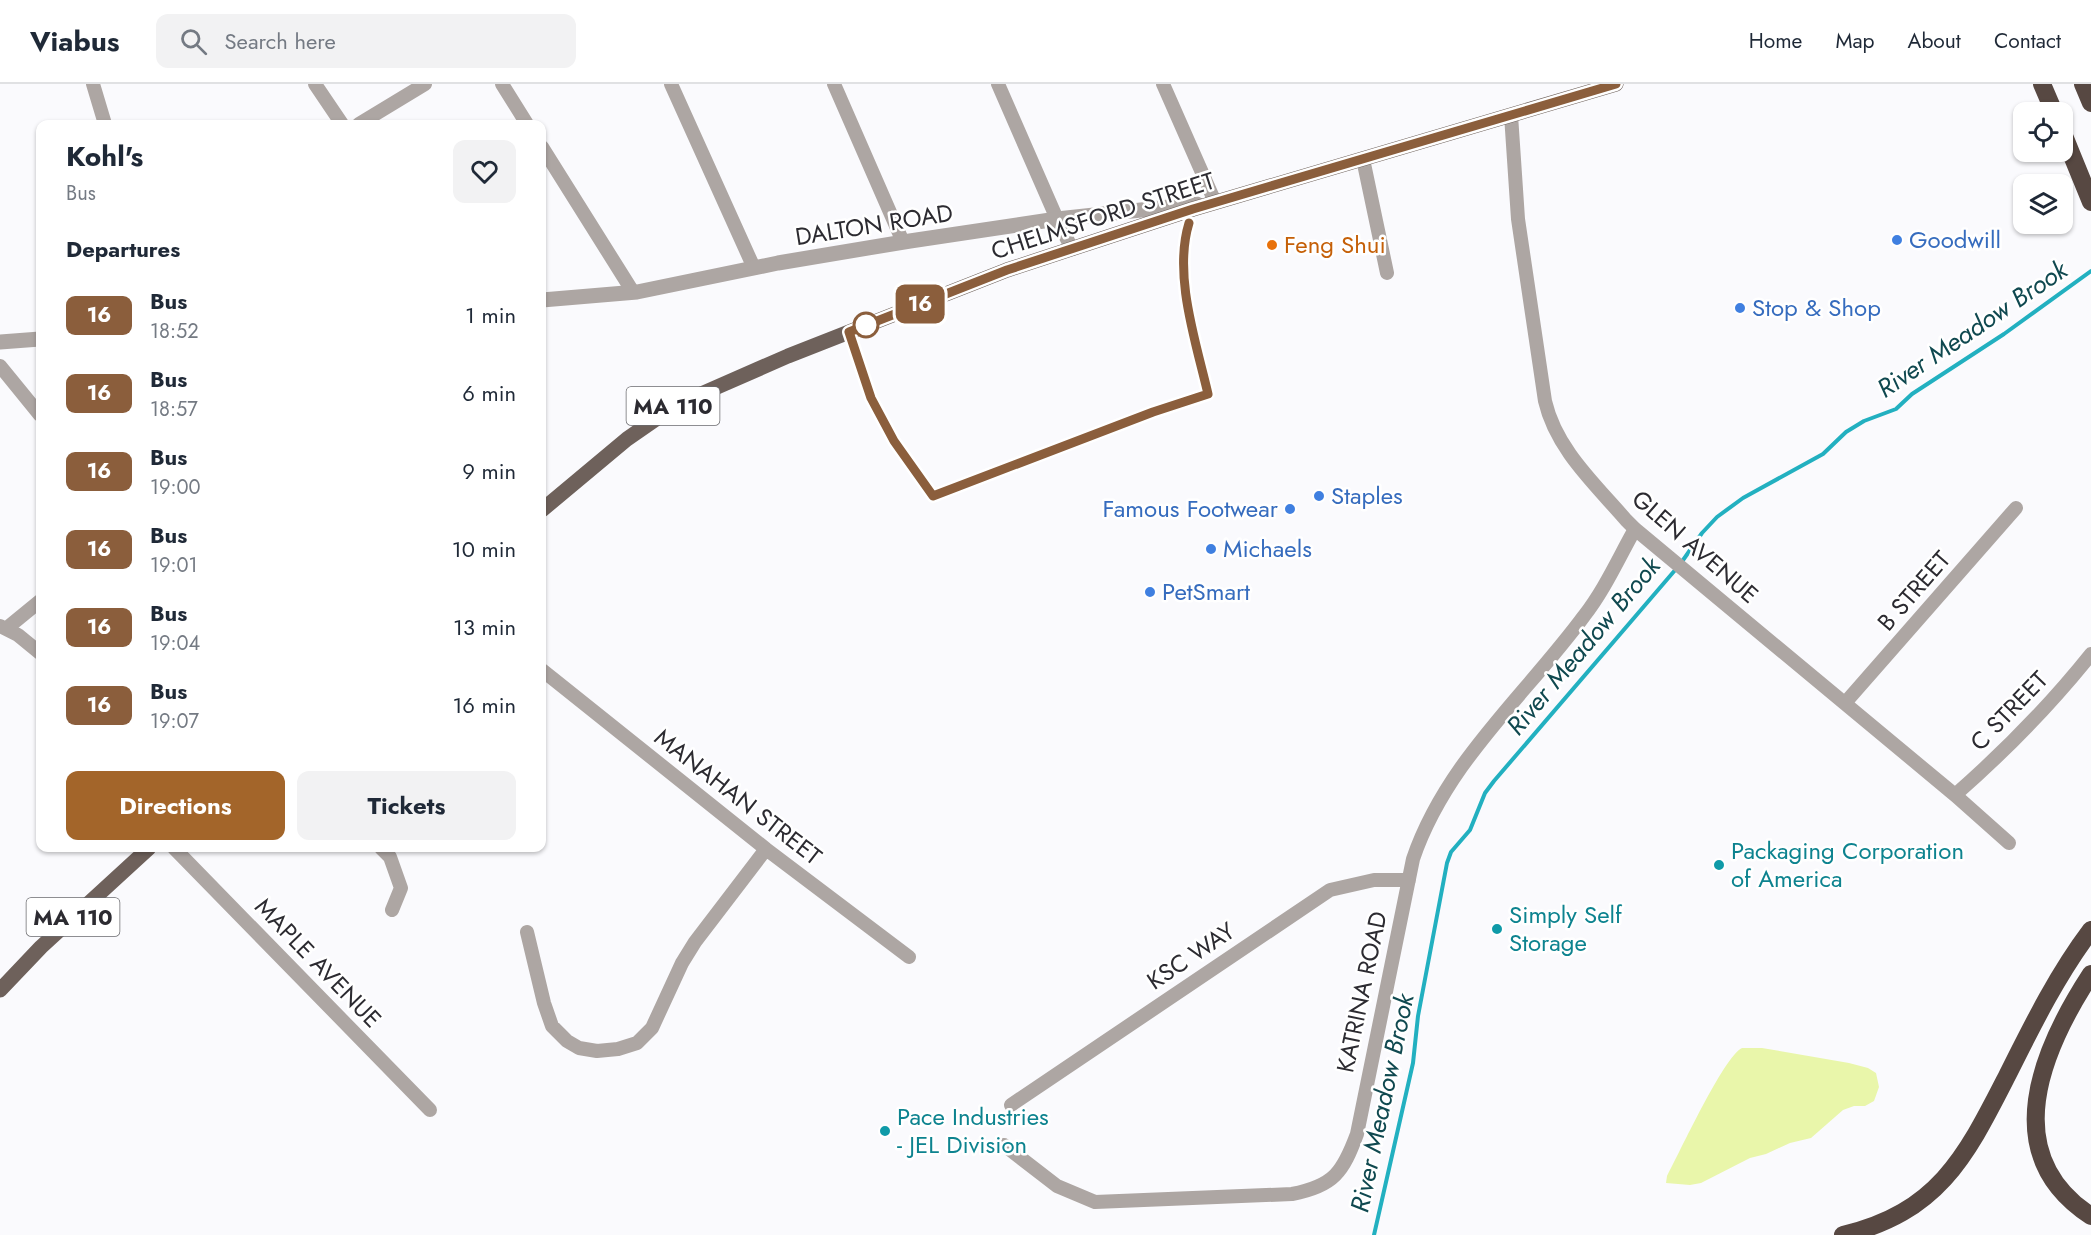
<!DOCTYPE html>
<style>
:root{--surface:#fff;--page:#f2f2f3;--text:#1f2937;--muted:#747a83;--line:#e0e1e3;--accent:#a3652a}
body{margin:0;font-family:Jost,sans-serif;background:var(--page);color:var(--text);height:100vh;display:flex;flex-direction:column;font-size:22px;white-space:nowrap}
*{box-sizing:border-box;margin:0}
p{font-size:20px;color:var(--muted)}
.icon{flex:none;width:33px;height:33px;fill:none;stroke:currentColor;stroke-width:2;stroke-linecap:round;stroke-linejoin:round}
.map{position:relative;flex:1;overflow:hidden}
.drawer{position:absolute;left:36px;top:36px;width:510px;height:732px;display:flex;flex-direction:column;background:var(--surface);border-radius:12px;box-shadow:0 2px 4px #0004}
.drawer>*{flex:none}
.badge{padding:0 12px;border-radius:9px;font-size:21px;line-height:39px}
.fabs{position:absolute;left:2013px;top:18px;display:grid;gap:12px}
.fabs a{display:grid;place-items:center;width:60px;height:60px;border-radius:12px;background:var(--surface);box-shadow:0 2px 4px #0004;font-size:30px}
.map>.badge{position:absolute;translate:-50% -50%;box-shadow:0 0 0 3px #fff}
h2{padding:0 30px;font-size:22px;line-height:54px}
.round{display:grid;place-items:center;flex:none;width:63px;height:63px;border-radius:12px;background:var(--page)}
.overview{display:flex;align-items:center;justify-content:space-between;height:102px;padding:0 30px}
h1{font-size:28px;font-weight:700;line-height:45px}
.action{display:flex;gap:12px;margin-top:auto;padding:12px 30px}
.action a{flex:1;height:69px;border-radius:12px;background:var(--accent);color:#fff;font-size:24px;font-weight:700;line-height:69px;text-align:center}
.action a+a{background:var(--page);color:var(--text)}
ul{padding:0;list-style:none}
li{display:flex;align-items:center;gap:18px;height:78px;padding:0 30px}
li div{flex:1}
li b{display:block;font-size:22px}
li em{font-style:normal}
li .badge{min-width:66px;font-weight:700;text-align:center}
header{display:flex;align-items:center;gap:36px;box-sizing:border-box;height:84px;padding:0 30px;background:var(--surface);border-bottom:2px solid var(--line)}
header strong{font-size:28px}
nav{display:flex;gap:33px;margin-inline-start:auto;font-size:21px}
.search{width:420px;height:54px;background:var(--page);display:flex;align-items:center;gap:15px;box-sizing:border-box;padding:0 21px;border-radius:12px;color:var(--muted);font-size:22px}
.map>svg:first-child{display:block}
.green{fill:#e9f6aa}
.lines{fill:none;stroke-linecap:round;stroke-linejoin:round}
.stream{stroke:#22b0c0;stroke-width:4}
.minor{stroke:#ada6a3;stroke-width:14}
.tertiary{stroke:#ada6a3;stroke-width:15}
.primary{stroke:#6e615b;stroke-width:15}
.motorway{stroke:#574842;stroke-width:18}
.line-casing{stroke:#fff;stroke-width:14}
.line{stroke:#8b5e3c;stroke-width:9}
.shop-dot{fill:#3f7fe0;stroke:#fff;stroke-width:2}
.food-dot{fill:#e8710a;stroke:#fff;stroke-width:2}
.stop-dot{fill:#fff;stroke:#8b5e3c;stroke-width:3}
.culture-dot{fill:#0f9aa8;stroke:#fff;stroke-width:2}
.labels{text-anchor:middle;stroke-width:5;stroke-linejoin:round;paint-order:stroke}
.shield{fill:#fff;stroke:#6b6b6f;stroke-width:1.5}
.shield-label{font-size:22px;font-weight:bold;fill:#2c2b31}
.street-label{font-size:24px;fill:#2c2b31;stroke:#fff}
.shop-label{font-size:24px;fill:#366cbe;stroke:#fff;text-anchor:start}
.food-label{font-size:24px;fill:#c56008;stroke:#fff;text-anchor:start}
.culture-label{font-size:24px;fill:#0d838f;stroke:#fff;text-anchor:start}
.water-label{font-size:26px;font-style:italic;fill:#104950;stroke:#fff}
</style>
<header>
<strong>Viabus</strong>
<div class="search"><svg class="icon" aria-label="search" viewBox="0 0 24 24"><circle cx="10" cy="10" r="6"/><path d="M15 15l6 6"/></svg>Search here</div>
<nav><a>Home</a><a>Map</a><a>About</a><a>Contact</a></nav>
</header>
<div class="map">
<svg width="2091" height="1151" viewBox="0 0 2091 1151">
<rect width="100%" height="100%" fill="#fafafd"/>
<!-- green -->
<path class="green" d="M1742 964H1762L1849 979 1868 984 1876 989 1879 1003 1874 1017 1865 1022H1854L1843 1026 1811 1054 1790 1059 1766 1070 1750 1074 1701 1099 1690 1101 1666 1099 1667 1092C1679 1070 1724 972 1742 964Z"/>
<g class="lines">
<!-- stream -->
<path class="stream" d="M1681 479 1702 449 1717 433 1743 414 1823 370 1846 348 1864 337 1896 325 1912 310 2004 250 2091 187
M1374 1151 1413 979 1418 932 1447 779 1451 768 1470 746 1485 709 1494 697 1676 485"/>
<!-- minor -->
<path class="minor" d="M93 0 105 40
M315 0 342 40
M502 0 527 40
M671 0 754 184
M834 0 903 158
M998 0 1057 135 1072 165
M1163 0 1215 118
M1511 31 1518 135 1545 317C1556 365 1595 400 1626 436L1635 445 1955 711 2009 759
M359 40 425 0
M542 63 633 208
M1363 75 1387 189
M0 282 40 331
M0 542 18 551 40 569
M7 544 40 517
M542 586 766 765 909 873
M1845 619 2016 424
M1955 711C2004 668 2051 620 2091 570
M174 764 430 1026
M381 764 390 773 401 804 392 826
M527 848 544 919 552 942 567 957 579 964 597 967 618 965 637 959 652 944 682 879 695 858 766 765
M1011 1021 1330 806 1374 796H1409
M1004 1061 1057 1102 1095 1118 1292 1110C1334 1102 1343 1088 1357 1050L1413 775C1446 678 1525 612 1584 532 1605 505 1618 475 1635 445"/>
<!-- tertiary -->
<path class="tertiary" d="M542 216 637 208 778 179 910 157 1057 135 1197 120
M0 258 40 255"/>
<!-- primary -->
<path class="primary" d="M542 426 627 355 676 321 788 272 1007 186 1193 125 1616 0
M0 906 41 863 149 764"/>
<!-- motorway -->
<path class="motorway" d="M2042 0 2054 28
M2083 0 2091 19
M2062 47 2091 118
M2091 890C2042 965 1996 1070 2091 1132
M1843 1151C1939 1128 1966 1072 2007 992 2032 942 2057 891 2091 846"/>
</g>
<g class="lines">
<!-- line casing -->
<g class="line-casing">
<path id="line" d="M1189 139C1173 191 1196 258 1208 310L1153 328 933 412 894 357 871 314 849 248 1007 186 1193 125 1616 0"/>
</g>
<!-- line -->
<use href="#line" class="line"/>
</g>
<!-- markers -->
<g class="shop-dot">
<circle cx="1897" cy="156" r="6"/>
<circle cx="1740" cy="224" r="6"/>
<circle cx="1319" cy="412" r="6"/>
<circle cx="1290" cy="425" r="6"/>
<circle cx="1211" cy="465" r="6"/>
<circle cx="1150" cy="508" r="6"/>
</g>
<circle class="food-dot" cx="1272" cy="161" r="6"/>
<circle class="stop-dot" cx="866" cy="241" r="12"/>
<g class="culture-dot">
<circle cx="1719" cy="781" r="6"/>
<circle cx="1497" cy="845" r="6"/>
<circle cx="885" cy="1047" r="6"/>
</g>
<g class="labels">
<!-- shield labels -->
<g class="shield">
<rect x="626.5" y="303" width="93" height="38" rx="4.5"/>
<rect x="26.5" y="814" width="93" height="38" rx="4.5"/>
</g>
<g class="shield-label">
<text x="673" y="330">MA 110</text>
<text x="73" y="841">MA 110</text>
</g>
<!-- street labels -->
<g class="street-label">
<text transform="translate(1103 132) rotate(-18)" y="8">CHELMSFORD STREET</text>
<text transform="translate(874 141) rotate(-9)" y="8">DALTON ROAD</text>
<text transform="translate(1695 463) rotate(41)" y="8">GLEN AVENUE</text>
<text transform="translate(1914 507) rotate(-49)" y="8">B STREET</text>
<text transform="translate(2009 627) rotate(-46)" y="8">C STREET</text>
<text transform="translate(738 713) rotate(38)" y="8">MANAHAN STREET</text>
<text transform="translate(1191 872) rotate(-34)" y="8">KSC WAY</text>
<text transform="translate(318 879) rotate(46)" y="8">MAPLE AVENUE</text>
<text transform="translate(1362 908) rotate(-78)" y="8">KATRINA ROAD</text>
</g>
<!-- shop labels -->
<g class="shop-label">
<text x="1909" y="164">Goodwill</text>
<text x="1752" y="232">Stop &amp; Shop</text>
<text x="1331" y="420">Staples</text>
<text x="1278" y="433" text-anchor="end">Famous Footwear</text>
<text x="1223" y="473">Michaels</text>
<text x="1162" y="516">PetSmart</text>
</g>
<!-- food labels -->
<g class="food-label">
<text x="1284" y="169">Feng Shui</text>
</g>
<!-- culture labels -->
<g class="culture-label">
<text x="1731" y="775">Packaging Corporation<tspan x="1731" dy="28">of America</tspan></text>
<text x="1509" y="839">Simply Self<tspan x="1509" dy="28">Storage</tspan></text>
<text x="897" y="1041">Pace Industries<tspan x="897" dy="28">- JEL Division</tspan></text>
</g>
<!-- water labels -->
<g class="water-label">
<text transform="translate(1972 245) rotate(-34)" y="9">River Meadow Brook</text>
<text transform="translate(1583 562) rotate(-50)" y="9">River Meadow Brook</text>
<text transform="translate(1382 1019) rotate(-78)" y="9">River Meadow Brook</text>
</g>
</g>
</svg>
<div class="fabs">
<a><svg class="icon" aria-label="locate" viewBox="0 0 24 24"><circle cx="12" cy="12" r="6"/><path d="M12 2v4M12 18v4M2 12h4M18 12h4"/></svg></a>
<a><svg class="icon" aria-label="layers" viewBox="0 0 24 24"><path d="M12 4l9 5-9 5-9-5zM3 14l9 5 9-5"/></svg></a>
</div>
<b class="badge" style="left:920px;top:220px;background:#8b5e3c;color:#fff">16</b>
<section class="drawer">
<div class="overview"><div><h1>Kohl's</h1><p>Bus</p></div><a class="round"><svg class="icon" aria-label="heart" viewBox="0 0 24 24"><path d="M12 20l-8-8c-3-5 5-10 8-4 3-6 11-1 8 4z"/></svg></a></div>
<h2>Departures</h2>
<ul>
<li><span class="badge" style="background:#8b5e3c;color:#fff">16</span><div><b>Bus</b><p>18:52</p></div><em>1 min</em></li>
<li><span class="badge" style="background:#8b5e3c;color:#fff">16</span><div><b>Bus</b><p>18:57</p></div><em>6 min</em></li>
<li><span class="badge" style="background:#8b5e3c;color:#fff">16</span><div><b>Bus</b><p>19:00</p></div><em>9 min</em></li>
<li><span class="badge" style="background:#8b5e3c;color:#fff">16</span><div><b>Bus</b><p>19:01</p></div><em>10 min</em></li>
<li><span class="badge" style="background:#8b5e3c;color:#fff">16</span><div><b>Bus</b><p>19:04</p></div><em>13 min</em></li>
<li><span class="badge" style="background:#8b5e3c;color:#fff">16</span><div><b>Bus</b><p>19:07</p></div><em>16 min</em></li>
</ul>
<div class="action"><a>Directions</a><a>Tickets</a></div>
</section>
</div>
